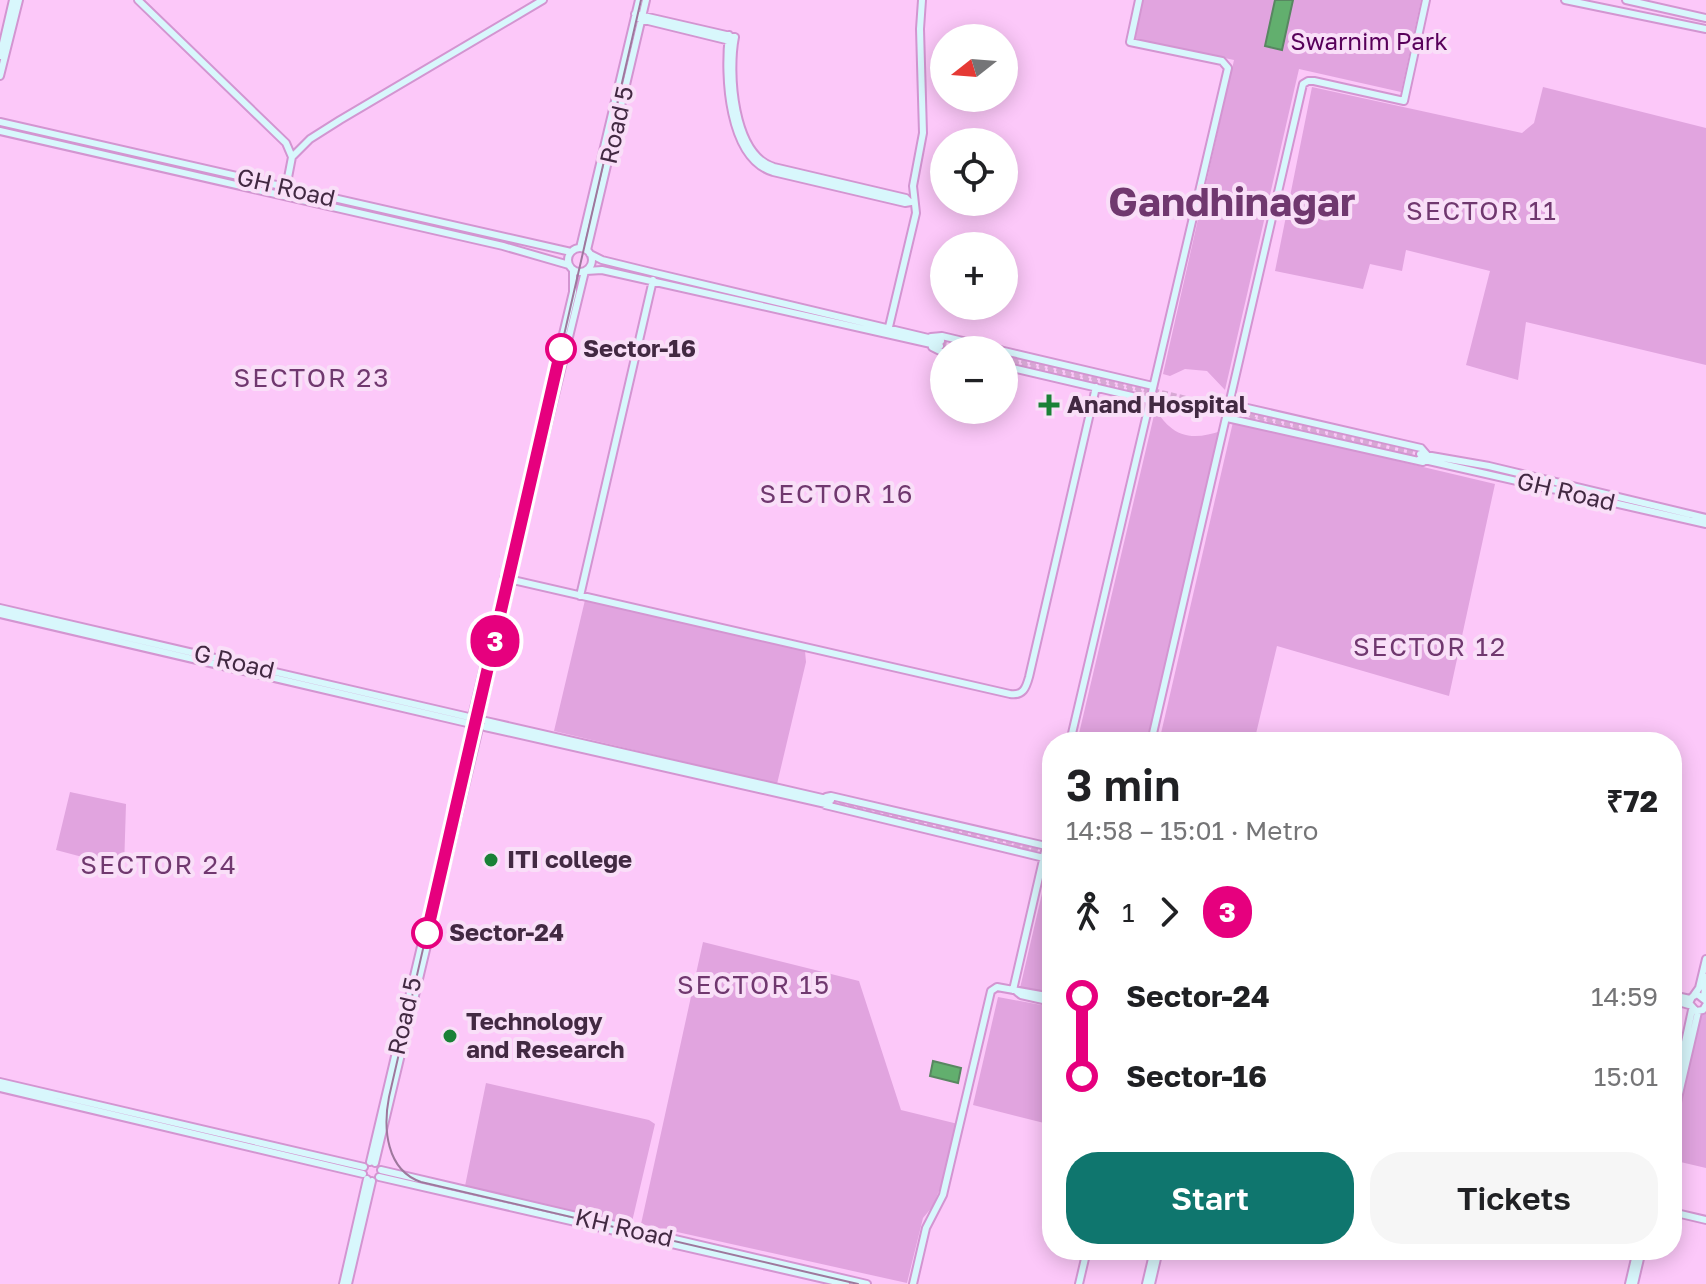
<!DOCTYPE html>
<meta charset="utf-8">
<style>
:root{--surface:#fff;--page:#f6f6f6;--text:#202124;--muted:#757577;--accent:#0f766e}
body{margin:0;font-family:"Golos Text",sans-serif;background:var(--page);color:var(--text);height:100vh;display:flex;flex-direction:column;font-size:30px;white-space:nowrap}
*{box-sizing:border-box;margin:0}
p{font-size:26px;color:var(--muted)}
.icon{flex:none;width:44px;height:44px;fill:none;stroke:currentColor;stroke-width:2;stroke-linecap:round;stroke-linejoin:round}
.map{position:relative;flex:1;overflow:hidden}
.drawer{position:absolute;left:1042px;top:732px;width:640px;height:528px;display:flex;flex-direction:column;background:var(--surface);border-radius:32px;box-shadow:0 4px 20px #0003}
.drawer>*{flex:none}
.badge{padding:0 16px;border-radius:26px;font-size:28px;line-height:52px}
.needle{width:52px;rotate:253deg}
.buttons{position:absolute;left:930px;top:24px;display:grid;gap:16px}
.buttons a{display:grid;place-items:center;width:88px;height:88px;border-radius:50%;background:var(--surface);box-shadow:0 4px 20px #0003;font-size:40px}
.map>.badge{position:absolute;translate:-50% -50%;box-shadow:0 0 0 4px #fff}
.legs{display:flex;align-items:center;gap:12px;height:88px;padding:0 24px;font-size:26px}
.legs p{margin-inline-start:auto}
.head{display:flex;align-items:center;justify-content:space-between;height:136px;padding:0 24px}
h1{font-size:44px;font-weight:600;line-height:60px}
.button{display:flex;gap:16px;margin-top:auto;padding:16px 24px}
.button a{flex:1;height:92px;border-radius:32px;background:var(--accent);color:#fff;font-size:32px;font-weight:600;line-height:92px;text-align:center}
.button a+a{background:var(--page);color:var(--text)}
ul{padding:0 24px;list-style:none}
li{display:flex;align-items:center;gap:28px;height:80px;font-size:30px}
li i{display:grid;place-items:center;width:12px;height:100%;margin:0 10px;background:currentColor}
li i::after{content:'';width:20px;height:20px;margin:-10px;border:6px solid;border-radius:50%;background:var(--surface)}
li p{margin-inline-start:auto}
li:first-child i{background:linear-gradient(#0000 50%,currentColor 0)}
li:last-child i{background:linear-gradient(currentColor 50%,#0000 0)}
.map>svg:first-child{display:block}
.green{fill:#e1a4df}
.water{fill:#62af6e;stroke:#588761;stroke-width:2}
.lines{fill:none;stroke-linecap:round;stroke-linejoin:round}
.secondary-tunnel{stroke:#d7a8d4;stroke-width:6;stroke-dasharray:6 3;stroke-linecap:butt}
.secondary-casing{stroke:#d395d1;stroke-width:10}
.secondary{stroke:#d8f7fc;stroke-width:6}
.rail{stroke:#9e789d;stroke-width:2}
.line-1-casing{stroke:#fff;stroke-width:18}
.line-1{stroke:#e6007e;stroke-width:12}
.stop-1-dot{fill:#fff;stroke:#e6007e;stroke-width:4}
.poi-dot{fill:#198136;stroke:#f9dff8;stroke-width:3}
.labels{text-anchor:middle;stroke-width:8;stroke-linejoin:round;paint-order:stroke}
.park-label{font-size:24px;fill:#58005a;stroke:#f9dff8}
.street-label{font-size:24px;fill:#422942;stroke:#f9dff8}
.stop-label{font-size:24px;font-weight:bold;fill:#422942;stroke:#f9dff8;text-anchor:start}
.poi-label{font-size:24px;font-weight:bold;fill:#422942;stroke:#f9dff8;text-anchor:start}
.neighbourhood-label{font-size:26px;letter-spacing:2px;fill:#70386f;stroke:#f9dff8}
.town-label{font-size:40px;font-weight:bold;fill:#70386f;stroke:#f9dff8}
</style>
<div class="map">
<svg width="1706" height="1284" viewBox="0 0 1706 1284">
<rect width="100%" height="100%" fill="#fcc8f9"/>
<!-- green -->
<path class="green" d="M1143 0H1421L1401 92 1299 69 1225 390 1207 371 1185 369 1170 376 1163 374 1234 60 1134 39Z
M1312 87 1522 133 1534 123 1543 87 1706 128V365L1526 322 1518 380 1466 365 1490 271 1406 250 1402 271 1370 264 1363 289 1275 271Z
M1155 411C1161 416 1163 421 1169 426 1184 440 1203 437 1221 431L1149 742H1077Z
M1233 422 1495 484 1449 696 1277 646 1254 742H1159Z
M585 600 805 651 806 662 777 784 554 731Z
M70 792 126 804 124 868 56 850Z
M1050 859 1052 860V996L1020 988Z
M703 942 859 981 901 1110 958 1124 944 1178 933 1206 923 1218 907 1283 641 1224Z
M998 997 1052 1007V1125L973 1105Z
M1706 1014V1168L1672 1160V1143L1700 1015Z
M486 1083 649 1120 655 1124 631 1226 465 1186Z"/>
<!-- water -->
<path class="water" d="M1275 0H1293L1282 50 1265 46Z
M933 1061 961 1068 958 1083 930 1076Z"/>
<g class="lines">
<!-- secondary-tunnel -->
<path class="secondary-tunnel" d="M941 341 979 350
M940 346 957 350
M1004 356 1420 454
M1004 361 1366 446
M831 800 1052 851
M1013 847 1052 856"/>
<!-- secondary casing -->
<g class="secondary-casing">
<path id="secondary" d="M138 0 286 143 292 157 286 188
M1565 0 1706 29
M1626 0 1706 18
M635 14 735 37C728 72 733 155 774 167L906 198 909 201
M640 19 730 41
M729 35C724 75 728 158 773 172L905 203 911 202
M0 56 13 0
M0 76 19 0
M0 122 571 252
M0 131 503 246 569 265
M292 157 310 139 340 120 543 0
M580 248 639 0
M568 260a12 12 0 1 1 24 0a12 12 0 1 1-24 0Z
M587 250 646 0
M590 254 602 260 655 273 941 341
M586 271 602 270 940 346
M888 331 916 213 913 186 923 133 920 29 922 0
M931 337 942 336 1001 350
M932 347 944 353
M1004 351 1153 386
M1004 366 1149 400
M1230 404 1421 448 1427 455
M1227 418 1423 462
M1420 454 1489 466 1706 518
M1420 459 1706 524
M504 578 1010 694C1023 696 1026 688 1029 677L1096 387
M580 596 653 280
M0 608 469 717
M0 614 467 723
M473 713 573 292V270
M481 714 536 473 585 271
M486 721 831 800
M485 727 830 805
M1070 742 1228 68 1222 61 1130 42 1139 0
M1151 742 1303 84 1308 81H1314L1404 101 1426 0
M826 797 831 796 1046 846
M825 805 1044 858
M1013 990 1052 821
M1016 991 1021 995 1052 1002
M1672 995 1690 999
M1694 995 1699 988 1706 959
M1704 997 1706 977
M1672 1000 1689 1005
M1706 1001 1697 994 1692 997 1689 1003 1696 1011 1703 1010 1706 1005
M0 1082 364 1167
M0 1088 363 1174
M1672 1102 1692 1010
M1672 1124 1698 1012
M370 1162 472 731
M375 1163 478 732
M381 1170 867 1284
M379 1177 846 1284
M1672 1212 1706 1220
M343 1284 367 1179
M348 1284 372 1181
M913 1284 926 1228 943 1195 991 991 997 987 1052 997
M1079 1284 1087 1250
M1146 1284 1154 1250
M1151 1284 1159 1250
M1629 1284 1637 1250
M1634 1284 1642 1250"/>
</g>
<!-- secondary -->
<use href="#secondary" class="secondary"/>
<!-- rail -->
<path class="rail" d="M641 0 389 1097C383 1128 386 1170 421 1182L858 1284"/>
</g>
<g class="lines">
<!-- line-1 casing -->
<g class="line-1-casing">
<path id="line-1" d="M427 933 561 349"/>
</g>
<!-- line-1 -->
<use href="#line-1" class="line-1"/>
</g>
<!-- markers -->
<g class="stop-1-dot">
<circle cx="561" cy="349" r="14"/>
<circle cx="427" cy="933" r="14"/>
</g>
<g class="poi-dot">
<path d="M1045 393h8v8h8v8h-8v8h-8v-8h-8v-8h8z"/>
<circle cx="491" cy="860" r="8"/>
<circle cx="450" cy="1036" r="8"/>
</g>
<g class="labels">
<!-- park labels -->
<g class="park-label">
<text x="1369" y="50">Swarnim Park</text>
</g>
<!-- street labels -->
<g class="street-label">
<text transform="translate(617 125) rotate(-77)" y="8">Road 5</text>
<text transform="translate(286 188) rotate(13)" y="8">GH Road</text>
<text transform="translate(1566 492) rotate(13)" y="8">GH Road</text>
<text transform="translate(234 662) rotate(13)" y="8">G Road</text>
<text transform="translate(405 1016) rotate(-77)" y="8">Road 5</text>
<text transform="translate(624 1228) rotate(13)" y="8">KH Road</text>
</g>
<!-- stop labels -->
<g class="stop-label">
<text x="583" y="357">Sector-16</text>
<text x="449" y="941">Sector-24</text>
</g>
<!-- poi labels -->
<g class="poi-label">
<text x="1067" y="413">Anand Hospital</text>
<text x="507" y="868">ITI college</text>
<text x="466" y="1030">Technology<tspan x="466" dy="28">and Research</tspan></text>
</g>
<!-- neighbourhood labels -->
<g class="neighbourhood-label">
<text x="1482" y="220">SECTOR 11</text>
<text x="312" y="387">SECTOR 23</text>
<text x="837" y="503">SECTOR 16</text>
<text x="1430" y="656">SECTOR 12</text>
<text x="159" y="874">SECTOR 24</text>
<text x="754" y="994">SECTOR 15</text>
</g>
<!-- town labels -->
<g class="town-label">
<text x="1232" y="216">Gandhinagar</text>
</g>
</g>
</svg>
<div class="buttons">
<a><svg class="needle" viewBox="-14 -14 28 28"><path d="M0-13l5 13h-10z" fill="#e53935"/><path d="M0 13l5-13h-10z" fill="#757577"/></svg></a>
<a><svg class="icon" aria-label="locate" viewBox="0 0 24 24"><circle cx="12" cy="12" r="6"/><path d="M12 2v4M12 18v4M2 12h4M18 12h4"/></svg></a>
<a>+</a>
<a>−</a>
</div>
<b class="badge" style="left:495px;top:641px;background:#e6007e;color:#fff">3</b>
<section class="drawer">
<div class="head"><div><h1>3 min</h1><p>14:58 – 15:01 · Metro</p></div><b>₹72</b></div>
<div class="legs"><svg class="icon" aria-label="walk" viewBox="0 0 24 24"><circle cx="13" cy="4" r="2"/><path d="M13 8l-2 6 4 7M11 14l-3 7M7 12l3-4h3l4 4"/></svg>1<svg class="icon" aria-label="forward" viewBox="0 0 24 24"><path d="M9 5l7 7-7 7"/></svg><b class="badge" style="background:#e6007e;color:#fff">3</b></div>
<ul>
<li><i style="color:#e6007e"></i><b>Sector-24</b><p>14:59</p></li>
<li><i style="color:#e6007e"></i><b>Sector-16</b><p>15:01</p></li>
</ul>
<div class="button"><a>Start</a><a>Tickets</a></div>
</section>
</div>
